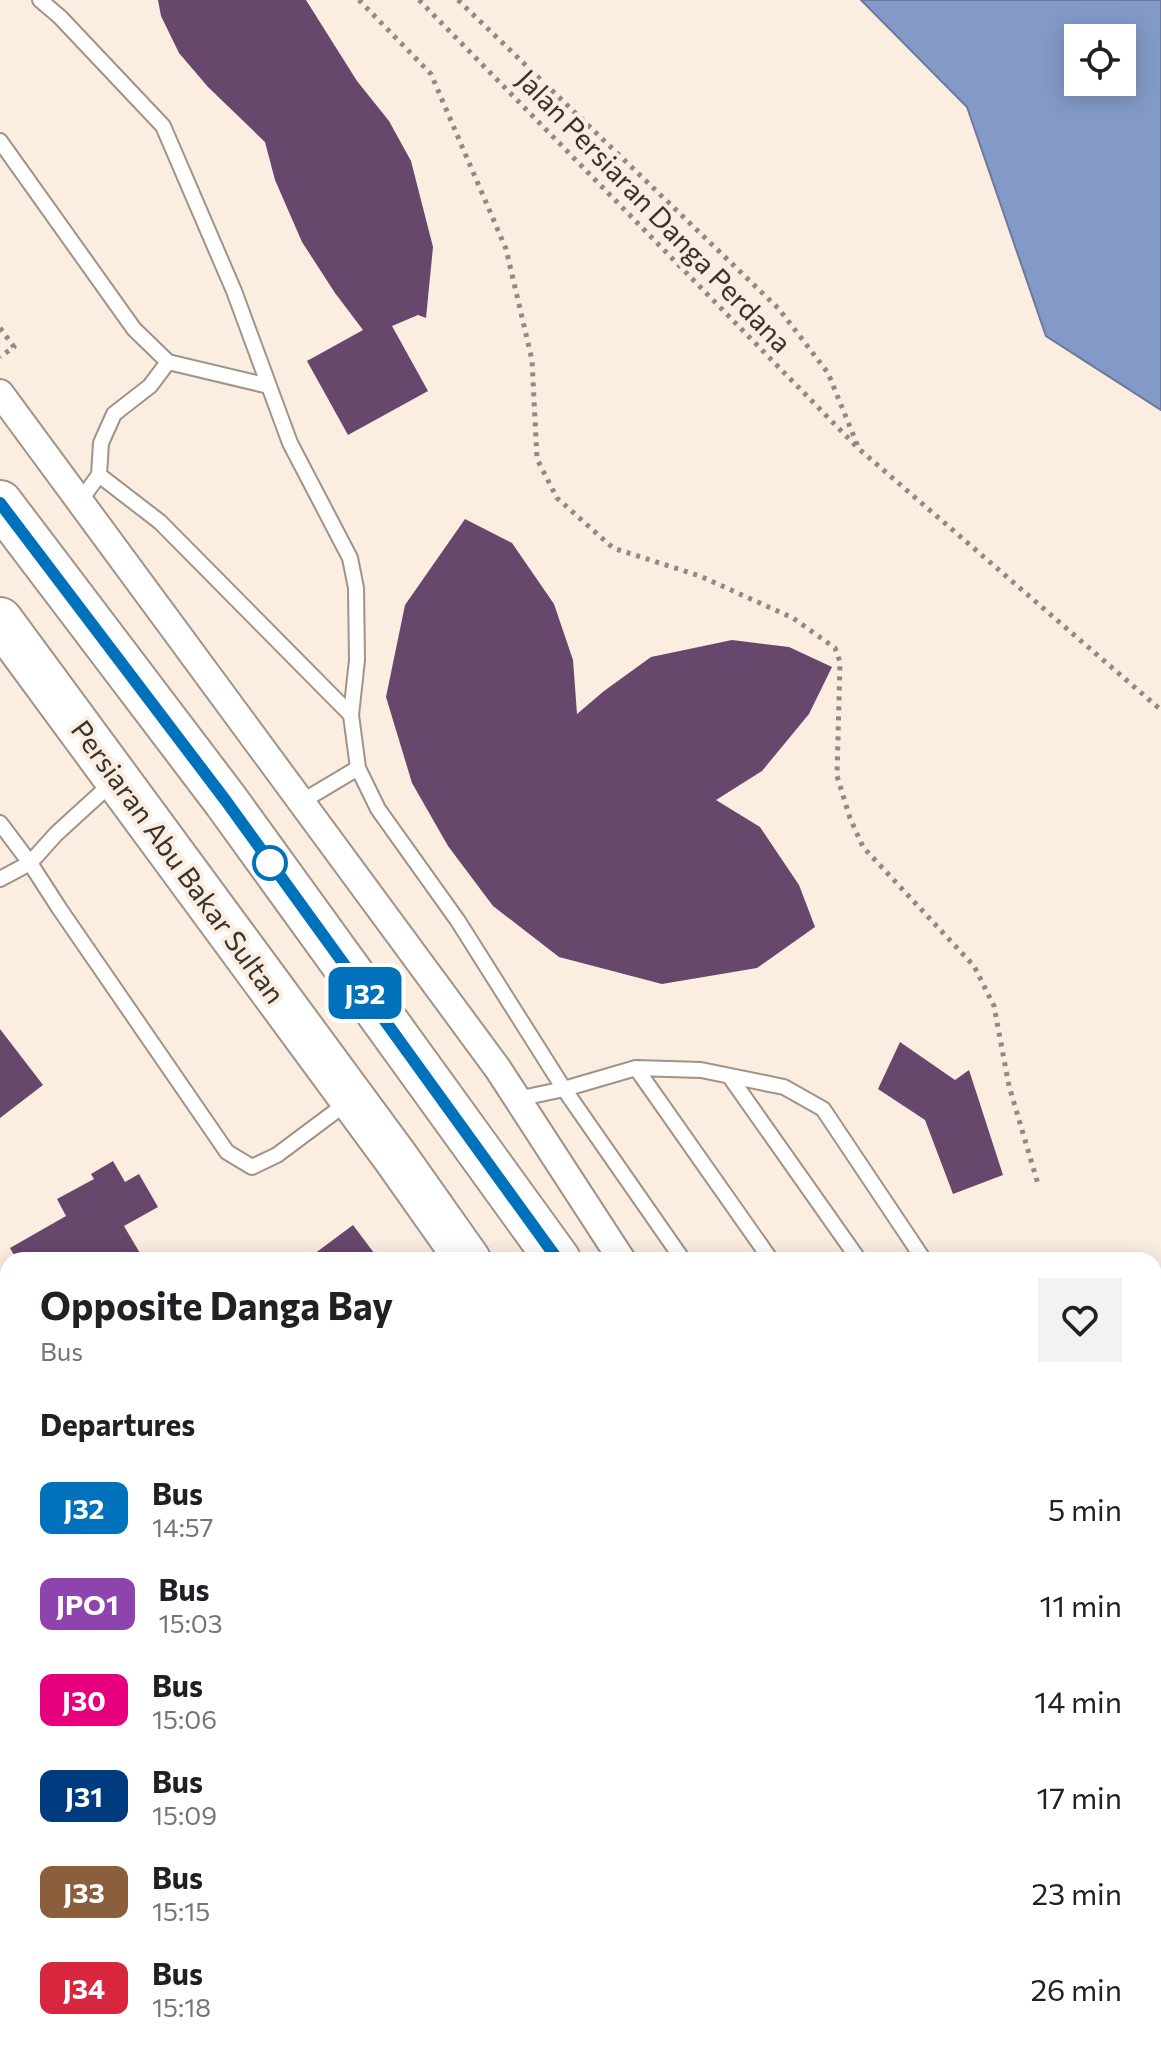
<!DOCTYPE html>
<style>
:root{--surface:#fff;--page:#f2f2f2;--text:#202124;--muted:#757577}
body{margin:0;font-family:Commissioner,sans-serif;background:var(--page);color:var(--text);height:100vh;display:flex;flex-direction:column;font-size:30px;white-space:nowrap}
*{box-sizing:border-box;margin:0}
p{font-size:26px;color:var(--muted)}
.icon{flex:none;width:44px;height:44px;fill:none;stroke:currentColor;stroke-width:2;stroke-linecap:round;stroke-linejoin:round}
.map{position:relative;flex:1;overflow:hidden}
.side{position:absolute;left:0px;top:1252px;width:1162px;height:802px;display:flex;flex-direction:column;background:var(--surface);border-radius:24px 24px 0 0;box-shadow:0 4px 20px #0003}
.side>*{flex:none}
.badge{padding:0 16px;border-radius:12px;font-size:28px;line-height:52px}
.tools{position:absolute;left:1064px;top:24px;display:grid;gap:16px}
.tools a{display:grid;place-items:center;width:72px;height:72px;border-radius:0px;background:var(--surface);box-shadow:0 4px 20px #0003;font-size:40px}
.map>.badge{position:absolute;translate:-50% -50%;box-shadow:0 0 0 4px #fff}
h2{padding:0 40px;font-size:30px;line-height:72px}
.round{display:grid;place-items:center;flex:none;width:84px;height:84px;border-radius:0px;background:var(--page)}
.summary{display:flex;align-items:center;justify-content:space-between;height:136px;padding:0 40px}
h1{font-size:38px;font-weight:700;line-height:60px}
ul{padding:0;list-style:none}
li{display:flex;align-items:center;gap:24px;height:96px;padding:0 40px}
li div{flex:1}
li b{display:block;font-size:30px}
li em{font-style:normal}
li .badge{min-width:88px;font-weight:700;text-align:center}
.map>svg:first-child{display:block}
.green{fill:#e8c9ac}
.water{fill:#8399c7;stroke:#6c7a99;stroke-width:2;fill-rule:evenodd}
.building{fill:#68476d}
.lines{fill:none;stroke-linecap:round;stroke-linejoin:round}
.lane-casing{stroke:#a09387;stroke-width:18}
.street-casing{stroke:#a09387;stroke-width:30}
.highway-casing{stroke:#a09387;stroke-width:48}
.path{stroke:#928981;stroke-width:5;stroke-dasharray:4 6;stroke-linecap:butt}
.lane{stroke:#fff;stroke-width:14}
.street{stroke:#fff;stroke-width:26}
.highway{stroke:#fff;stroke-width:44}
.line-casing{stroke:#fff;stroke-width:18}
.line{stroke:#0072bc;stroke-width:12}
.stop-dot{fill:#fff;stroke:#0072bc;stroke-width:4}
.labels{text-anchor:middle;stroke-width:8;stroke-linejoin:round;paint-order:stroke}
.street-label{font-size:28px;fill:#38332e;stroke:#fbede0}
</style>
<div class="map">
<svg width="1161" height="2053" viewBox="0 0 1161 2053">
<rect width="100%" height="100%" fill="#fbede0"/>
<!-- green -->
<path class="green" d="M1154 1353 1161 1363V1836L1154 1826Z"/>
<!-- water -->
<path class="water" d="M861 0H1161V410L1046 336 967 107ZM1078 38H1122V82H1078Z"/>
<!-- building -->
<path class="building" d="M158 0H306L357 81 389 121 411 161 433 247 426 318 418 315 392 326 428 391 348 435 307 361 363 330 335 293 302 242 275 180 265 142 208 87 179 53 161 16Z
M465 519 512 543 554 604 573 660 577 714 604 691 651 657 732 640 789 647 832 667 809 714 762 771 716 800 760 827 799 885 815 927 757 968 662 984 559 957 493 906 448 846 412 783 386 697 405 605Z
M0 1029 43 1085 0 1118Z
M900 1042 955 1080 969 1070 1003 1175 953 1194 925 1120 878 1089Z
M113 1161 125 1182 139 1174 158 1207 124 1226 144 1260H17L10 1248 66 1216 57 1199 94 1179 91 1174Z
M353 1225 377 1257 372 1260H306Z
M0 1460 8 1477V1543L0 1546Z
M527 2046H634L626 2053H533Z"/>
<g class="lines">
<!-- lane casing -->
<g class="lane-casing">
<path id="lane" d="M40 0 60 17 163 126 234 291 290 443 350 558 356 588 357 660 351 715 358 768 378 809 458 921 564 1089 683 1260
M0 141 134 329 168 362 269 386
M99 475 160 522 351 715
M80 501 99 475 101 443 114 414 150 386 168 362
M113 782 56 834 30 863 59 908 227 1152 252 1167 277 1155 348 1102
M301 802 358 768
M0 823 30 863 0 879
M636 1068 771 1260
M730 1077 859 1260
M517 1099 564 1089 636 1068 701 1070 784 1087 823 1109 924 1260"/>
</g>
<!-- street casing -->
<g class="street-casing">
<path id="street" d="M0 393 498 1069 622 1260
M805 2053 813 2046"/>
</g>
<!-- highway casing -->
<g class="highway-casing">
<path id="highway" d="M0 503 226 801 558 1260
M0 620 396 1158 468 1260
M1007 2046 1011 2053
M1127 2046 1132 2053"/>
</g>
<!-- path -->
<path class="path" d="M359 0 431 74 506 249 532 360 537 459 557 498 613 548 700 576 793 618 835 648 840 662 837 776 850 818 863 847 974 966 994 1006 1009 1086 1038 1184
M419 0 856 446
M458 0 779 309 828 373 859 449 1161 710
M0 328 14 347 0 357
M1154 1519 1161 1526
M1154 1604 1161 1596
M1154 1717 1161 1741"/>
<!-- lane -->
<use href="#lane" class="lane"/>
<!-- street -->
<use href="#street" class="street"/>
<!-- highway -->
<use href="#highway" class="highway"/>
</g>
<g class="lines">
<!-- line casing -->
<g class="line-casing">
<path id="line" d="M0 503 226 801 558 1260"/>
</g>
<!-- line -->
<use href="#line" class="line"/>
</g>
<!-- markers -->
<circle class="stop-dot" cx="270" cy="863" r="16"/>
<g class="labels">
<!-- street labels -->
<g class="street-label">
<text transform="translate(654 211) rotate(46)" y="10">Jalan Persiaran Danga Perdana</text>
<text transform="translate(178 862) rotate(54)" y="10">Persiaran Abu Bakar Sultan</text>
</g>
</g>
</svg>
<div class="tools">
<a><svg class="icon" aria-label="locate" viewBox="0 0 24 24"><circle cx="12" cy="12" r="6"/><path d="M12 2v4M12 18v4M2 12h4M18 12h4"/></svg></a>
</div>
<b class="badge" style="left:365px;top:993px;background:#0072bc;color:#fff">J32</b>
<section class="side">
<div class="summary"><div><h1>Opposite Danga Bay</h1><p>Bus</p></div><a class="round"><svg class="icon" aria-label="heart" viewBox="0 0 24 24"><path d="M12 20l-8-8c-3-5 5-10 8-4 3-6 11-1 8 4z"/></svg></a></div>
<h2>Departures</h2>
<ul>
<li><span class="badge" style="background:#0072bc;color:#fff">J32</span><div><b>Bus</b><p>14:57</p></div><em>5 min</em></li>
<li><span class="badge" style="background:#8e44ad;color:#fff">JPO1</span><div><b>Bus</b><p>15:03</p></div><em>11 min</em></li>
<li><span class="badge" style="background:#e6007e;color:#fff">J30</span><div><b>Bus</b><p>15:06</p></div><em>14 min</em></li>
<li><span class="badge" style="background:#003b80;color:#fff">J31</span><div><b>Bus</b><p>15:09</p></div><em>17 min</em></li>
<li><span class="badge" style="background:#8b5e3c;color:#fff">J33</span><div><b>Bus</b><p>15:15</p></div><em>23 min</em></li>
<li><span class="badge" style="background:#d7263d;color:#fff">J34</span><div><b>Bus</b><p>15:18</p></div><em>26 min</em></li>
</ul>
</section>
</div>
